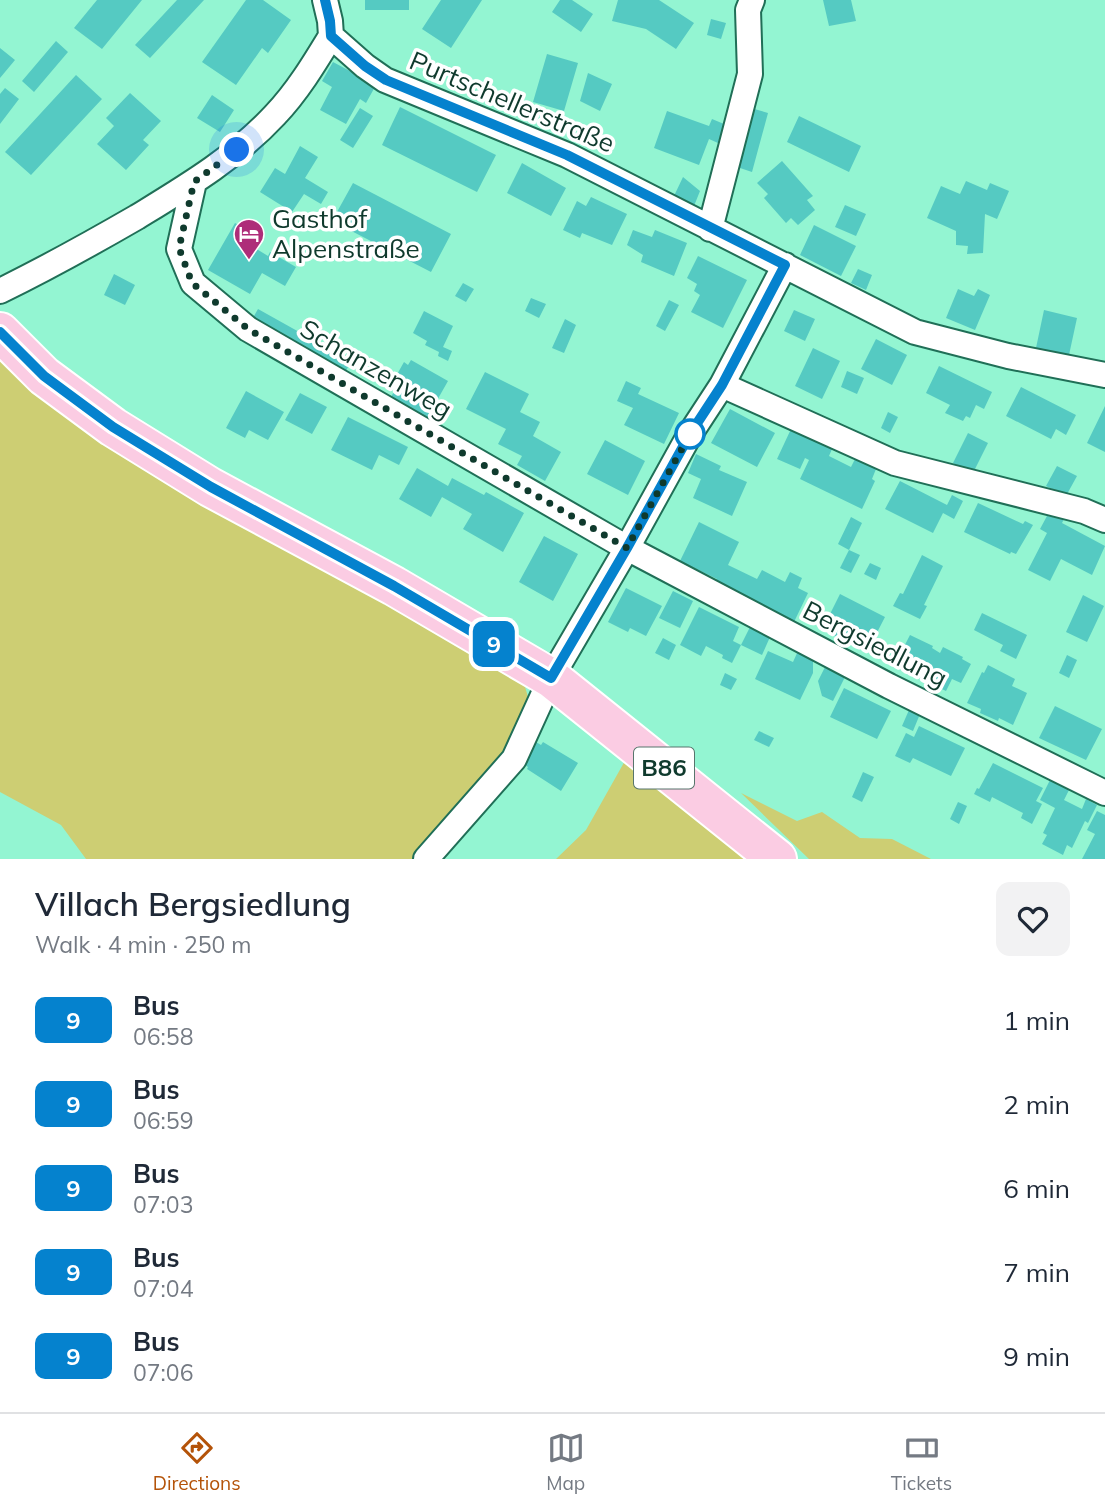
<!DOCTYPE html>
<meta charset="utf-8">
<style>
:root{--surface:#fff;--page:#f2f2f3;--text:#1f2937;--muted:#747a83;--line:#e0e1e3;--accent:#b45309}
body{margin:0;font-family:Mulish,sans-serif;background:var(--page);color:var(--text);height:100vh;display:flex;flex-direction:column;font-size:26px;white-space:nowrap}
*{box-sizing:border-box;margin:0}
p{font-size:23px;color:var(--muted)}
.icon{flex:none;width:38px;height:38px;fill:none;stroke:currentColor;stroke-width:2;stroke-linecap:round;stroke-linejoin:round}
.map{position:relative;height:859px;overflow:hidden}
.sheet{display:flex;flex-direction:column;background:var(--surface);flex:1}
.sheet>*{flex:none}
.badge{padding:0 14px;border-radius:10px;font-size:24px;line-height:46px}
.you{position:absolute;width:35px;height:35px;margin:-18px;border:5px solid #fff;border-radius:50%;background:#1a73e8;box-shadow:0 0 0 10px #1a73e833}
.map>.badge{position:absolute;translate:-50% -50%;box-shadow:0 0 0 4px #fff}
.round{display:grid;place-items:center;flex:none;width:74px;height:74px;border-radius:14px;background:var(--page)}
.headline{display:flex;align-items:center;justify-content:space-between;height:119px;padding:0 35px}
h1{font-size:33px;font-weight:600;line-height:52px}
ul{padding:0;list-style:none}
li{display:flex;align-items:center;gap:21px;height:84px;padding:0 35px}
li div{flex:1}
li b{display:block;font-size:26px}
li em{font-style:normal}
li .badge{min-width:77px;font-weight:700;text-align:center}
.menu{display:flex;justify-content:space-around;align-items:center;height:98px;border-top:2px solid var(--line);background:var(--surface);font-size:19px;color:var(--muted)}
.menu a{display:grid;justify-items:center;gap:4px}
.menu .current{color:var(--accent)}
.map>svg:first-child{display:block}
.green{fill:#cdce73}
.building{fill:#55cac2}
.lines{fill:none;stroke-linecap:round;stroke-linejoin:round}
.street-casing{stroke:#206f57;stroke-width:28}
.primary-casing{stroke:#fff;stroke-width:42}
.street{stroke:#fff;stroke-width:24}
.primary{stroke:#fbcce3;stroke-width:38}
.line-casing{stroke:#fff;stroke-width:16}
.line{stroke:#0582ce;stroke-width:10}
.walk{stroke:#0f3a2d;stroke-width:7;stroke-dasharray:0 12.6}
.stop-dot{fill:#fff;stroke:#0582ce;stroke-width:3.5}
.labels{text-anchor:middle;stroke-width:7;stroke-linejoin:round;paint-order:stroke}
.shield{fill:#fff;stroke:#57756c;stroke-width:2}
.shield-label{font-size:24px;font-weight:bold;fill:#0f3a2d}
.street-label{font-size:26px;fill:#0f3a2d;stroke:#fff}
.poi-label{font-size:26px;fill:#0f3a2d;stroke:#fff;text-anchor:start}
</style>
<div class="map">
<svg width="1105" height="859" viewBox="0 0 1105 859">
<rect width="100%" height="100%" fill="#93f5d2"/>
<!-- green -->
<path class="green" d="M0 347 522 676 528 697 506 757 423 859H86L61 825 0 792Z
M626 759 752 859H556L586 830Z
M741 793 797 821 822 812 860 838 892 839 931 859H809Z"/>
<!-- building -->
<path class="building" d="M97 0H142L102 49 74 28Z
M177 0H204L150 58 135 45Z
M246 0H263L291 20 268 53 262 48 236 85 202 62Z
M365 0H409V10H365Z
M441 0H482L451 48 422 29Z
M560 0H572L593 14 581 32 552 12Z
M618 0H659L694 23 676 49 646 29 612 21Z
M823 0H851L856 21 829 26Z
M711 19 726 23 721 39 707 35Z
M56 41 68 52 34 92 22 81Z
M0 48 15 60 0 78Z
M547 54 578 63 564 111 533 102Z
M333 62 376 85 366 103 360 99 346 124 320 110 332 87 322 81Z
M588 73 612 84 600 111 580 101Z
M76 75 102 99 31 175 5 152Z
M5 88 19 99 0 124V94Z
M130 93 161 121 143 140 149 145 126 170 97 144 114 126 106 118Z
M212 95 234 110 220 132 197 118Z
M400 107 496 155 477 192 382 145Z
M360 108 373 116 353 148 340 140Z
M751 108 768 113 752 172 734 166Z
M667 111 709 126 712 119 724 124 718 143 709 139 699 165 654 148Z
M799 116 861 146 849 172 787 142Z
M300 146 318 157 305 178 328 192 321 204 304 194 292 212 260 192 275 168 285 174Z
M782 161 813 196 807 200 815 210 798 225 791 218 786 223 764 198 768 194 757 183Z
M522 163 566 188 551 216 507 193Z
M683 177 700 191 694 206 674 196Z
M966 181 987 190 990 183 1009 191 997 219 985 214 983 253 967 254 968 246 956 245V231L927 218 941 186 960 194Z
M353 183 451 234 431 272 332 221Z
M591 197 627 214 612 245 582 233 580 238 563 230 577 201 586 206Z
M845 205 866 214 856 236 835 227Z
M235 223 261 238 255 248 268 256 270 252 296 267 285 286 262 273 250 294 208 270Z
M814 225 856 246 841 276 800 255Z
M633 230 652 237 655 230 687 243 674 276 641 262 643 255 627 245Z
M698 256 747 280 723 328 691 312 700 295 694 291 697 284 687 278Z
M858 269 872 275 866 290 851 283Z
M114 274 135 285 125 305 104 295Z
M463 283 474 289 466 302 455 296Z
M958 289 974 296 978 289 990 295 975 330 946 318Z
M531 298 546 304 539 318 525 311Z
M669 300 679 305 665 331 656 326Z
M258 309 351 361 344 375 250 323Z
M794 310 815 319 805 341 784 331Z
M1044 310 1077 318 1069 355 1036 348Z
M424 311 453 326 443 347 452 351 448 361 438 356 439 352 425 345 427 341 413 333Z
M565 319 576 325 564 353 552 348Z
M876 339 907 355 892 385 861 369Z
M813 348 840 361 822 399 795 386Z
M411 360 448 381 427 418 391 397 396 388 391 385 404 362 408 365Z
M939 366 992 392 984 409 976 405 970 418 966 416 963 421 945 413 950 405 926 393Z
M847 371 864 378 857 394 841 387Z
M485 372 529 394 520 412 540 422 533 436 561 452 545 481 517 465 522 456 498 444 506 429 466 409Z
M626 381 641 388 638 394 679 413 664 444 624 425 633 408 617 401Z
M1021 387 1076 415 1066 435 1056 429 1051 439 1006 416Z
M246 391 284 412 268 440 249 430 245 438 226 428Z
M300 393 327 407 312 434 285 420Z
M1105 406V452L1087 443Z
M730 409 775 433 757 467 711 443Z
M888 412 898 417 890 433 881 428Z
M348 417 408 447 399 465 379 455 372 470 331 450Z
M791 429 832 449 829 456 851 467 855 459 876 469 872 479 875 481 862 509 800 479 809 460 805 458 800 469 777 459Z
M968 433 988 443 973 473 953 463Z
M605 440 645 461 628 495 587 474Z
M696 454 721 466 719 470 747 482 732 516 693 498 701 479 688 473Z
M1057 466 1077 476 1066 496 1046 486Z
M417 468 448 486 452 478 484 495 486 492 524 513 503 552 463 529 472 514 442 497 431 517 399 499Z
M900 481 947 505 952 495 963 501 954 519 943 513 933 533 885 509Z
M978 503 1023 524 1025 521 1033 525 1016 554 1011 552 1010 554 964 532Z
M1047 516 1064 519 1062 523 1105 546 1092 575 1061 559 1050 581 1028 570 1047 533 1040 529Z
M851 517 862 523 849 550 860 555 851 573 840 568 849 550 838 544Z
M699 522 739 542 728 565 757 579 762 570 785 582 790 572 802 578 798 588 808 593 794 622 748 599 713 585 717 579 680 561Z
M544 536 578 554 553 601 519 582Z
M922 555 943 566 924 605 927 606 920 619 893 606 900 593 903 594Z
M870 563 881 568 876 580 864 574Z
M626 588 662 606 646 636 630 628 628 632 608 622Z
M673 591 693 601 680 628 659 618Z
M840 594 885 617 867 652 822 630Z
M1083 595 1104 606 1087 642 1066 632Z
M699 607 739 627 733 641 741 645 732 663 722 658 723 655 706 646 701 656 680 645Z
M982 613 1027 635 1016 659 1000 651 1003 645 974 630Z
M750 627 770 637 762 655 741 645Z
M910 635 933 646 932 648 940 653 943 647 963 657 962 659 971 664 961 683 952 679 946 691 894 666Z
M663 638 676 645 669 660 655 653Z
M768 651 793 662 798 651 813 658V673L800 700 755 679Z
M1067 655 1077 660 1069 678 1059 673Z
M988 665 1015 679 1012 686 1027 693 1013 725 999 718 998 721 980 713 981 709 967 703 982 672 984 673Z
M825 667 845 677 833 701 822 696 818 681Z
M725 673 737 679 731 690 720 685Z
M844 688 891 711 877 739 830 717Z
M1055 706 1102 729 1086 760 1039 738Z
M909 710 920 714 913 731 902 726Z
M919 726 965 748 951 776 913 758 910 763 895 756 906 733 914 737Z
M759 731 774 738 769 747 754 740Z
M536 742 541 745 543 742 578 763 561 791 527 769 528 767 522 763Z
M993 763 1043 788 1036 801 1042 804 1032 824 1021 818 1023 813 992 797 990 802 974 794 977 788 979 789Z
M863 772 874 777 862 802 852 797Z
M1050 780 1069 790 1064 800 1082 809 1086 799 1097 805 1088 823 1085 821 1072 848 1067 845 1063 855 1042 844 1047 835 1043 833 1055 808 1040 800Z
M958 802 967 806 959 824 950 819Z
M1097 811 1105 815V859H1082L1095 834 1087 830Z"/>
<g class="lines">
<!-- street casing -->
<g class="street-casing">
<path id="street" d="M325 0 330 21 331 36 365 66 385 80 567 155 915 332 1008 356 1105 375
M194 182 179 249 193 283 248 329 627 548 889 686 1105 793
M710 229 750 74 748 10 752 0
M0 291C47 268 92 243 137 217 186 187 235 158 275 115 297 92 314 64 331 36
M722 385 895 463 1084 511 1105 520
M426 859 514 759 551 678 627 548 690 434 722 385 785 265"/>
</g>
<!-- primary casing -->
<g class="primary-casing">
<path id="primary" d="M0 332 44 376 113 427 210 487 394 586 551 678 777 859"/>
</g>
<!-- street -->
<use href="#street" class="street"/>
<!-- primary -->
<use href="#primary" class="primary"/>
</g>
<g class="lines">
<!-- line casing -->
<g class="line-casing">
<path id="line" d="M0 332 44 376 113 427 211 487 394 586 551 678 627 548 690 434 722 385 785 265 567 155 386 80 365 66 331 36 330 21 325 0"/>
</g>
<!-- line -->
<use href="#line" class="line"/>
<!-- walk -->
<path class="walk" d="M237 150 194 182 179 248 192 283 248 329 627 548 690 434"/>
</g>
<!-- icons -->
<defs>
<g id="hotel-pin" transform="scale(1.575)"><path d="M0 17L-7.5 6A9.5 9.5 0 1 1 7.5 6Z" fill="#ae2d79" stroke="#fff"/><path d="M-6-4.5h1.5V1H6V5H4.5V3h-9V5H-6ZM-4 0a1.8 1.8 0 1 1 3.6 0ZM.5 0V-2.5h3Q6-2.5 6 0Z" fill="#fff"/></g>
</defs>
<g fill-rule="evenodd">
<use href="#hotel-pin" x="249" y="234"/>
</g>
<!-- markers -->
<circle class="stop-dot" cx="690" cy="434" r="14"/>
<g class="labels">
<!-- shield labels -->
<rect class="shield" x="634" y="747.5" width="60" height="41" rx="5"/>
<g class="shield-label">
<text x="664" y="776">B86</text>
</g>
<!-- street labels -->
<g class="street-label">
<text transform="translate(512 102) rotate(23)" y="9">Purtschellerstraße</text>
<text transform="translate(376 369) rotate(30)" y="9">Schanzenweg</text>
<text transform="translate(875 644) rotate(27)" y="9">Bergsiedlung</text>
</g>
<!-- poi labels -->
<g class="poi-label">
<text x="272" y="228">Gasthof<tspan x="272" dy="30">Alpenstraße</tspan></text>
</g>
</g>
</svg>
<div class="you" style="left:237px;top:150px"></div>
<b class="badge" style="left:494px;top:644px;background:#0582ce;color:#fff">9</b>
</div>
<section class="sheet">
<div class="headline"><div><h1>Villach Bergsiedlung</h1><p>Walk · 4 min · 250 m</p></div><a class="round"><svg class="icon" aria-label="heart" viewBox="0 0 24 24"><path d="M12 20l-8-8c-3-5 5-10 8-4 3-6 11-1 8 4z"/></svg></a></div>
<ul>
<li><span class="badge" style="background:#0582ce;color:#fff">9</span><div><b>Bus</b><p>06:58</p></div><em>1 min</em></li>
<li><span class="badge" style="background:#0582ce;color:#fff">9</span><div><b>Bus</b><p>06:59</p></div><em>2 min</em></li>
<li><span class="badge" style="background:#0582ce;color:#fff">9</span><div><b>Bus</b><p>07:03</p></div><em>6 min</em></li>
<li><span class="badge" style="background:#0582ce;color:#fff">9</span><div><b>Bus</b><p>07:04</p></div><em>7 min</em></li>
<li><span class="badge" style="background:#0582ce;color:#fff">9</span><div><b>Bus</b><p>07:06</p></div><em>9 min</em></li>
</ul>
</section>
<nav class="menu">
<a class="current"><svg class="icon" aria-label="directions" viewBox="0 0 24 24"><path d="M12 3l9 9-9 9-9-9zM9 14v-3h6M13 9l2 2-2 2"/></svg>Directions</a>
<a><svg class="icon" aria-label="map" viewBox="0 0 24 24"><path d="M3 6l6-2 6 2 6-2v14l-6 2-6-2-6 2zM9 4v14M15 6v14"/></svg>Map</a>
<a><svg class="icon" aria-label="tickets" viewBox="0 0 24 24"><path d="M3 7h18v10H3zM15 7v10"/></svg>Tickets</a>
</nav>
